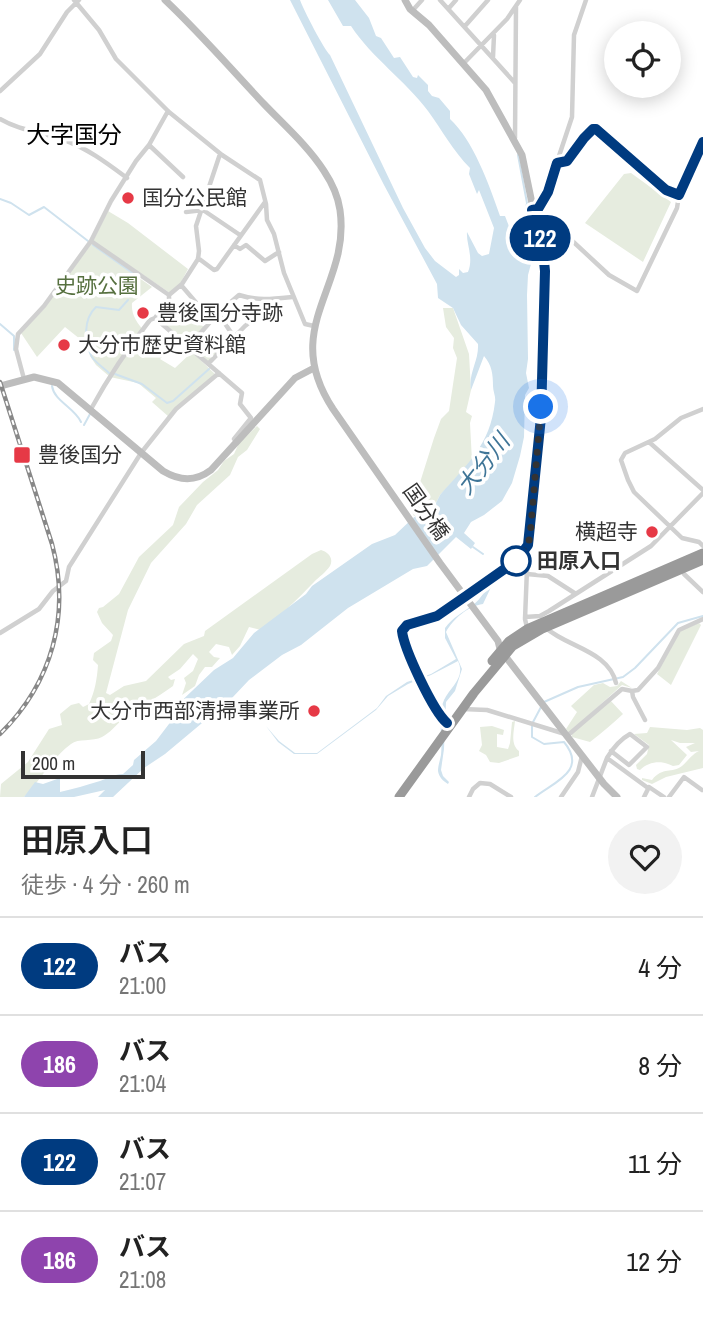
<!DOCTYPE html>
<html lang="ja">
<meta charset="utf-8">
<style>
:root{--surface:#fff;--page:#f2f2f2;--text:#222;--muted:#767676;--line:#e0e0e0}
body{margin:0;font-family:"Archivo Narrow","Noto Sans JP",sans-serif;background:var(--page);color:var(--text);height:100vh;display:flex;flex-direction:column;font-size:26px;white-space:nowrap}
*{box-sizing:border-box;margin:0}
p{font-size:23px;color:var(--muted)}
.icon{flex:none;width:38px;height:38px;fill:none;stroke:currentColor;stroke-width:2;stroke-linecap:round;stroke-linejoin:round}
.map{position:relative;height:797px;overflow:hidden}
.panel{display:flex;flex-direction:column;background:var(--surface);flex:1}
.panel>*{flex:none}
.badge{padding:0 14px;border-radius:23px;font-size:24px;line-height:46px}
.controls{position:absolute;left:604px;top:21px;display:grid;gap:14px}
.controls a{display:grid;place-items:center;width:77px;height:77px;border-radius:50%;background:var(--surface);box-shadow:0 4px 18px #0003;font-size:35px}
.scale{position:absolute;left:21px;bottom:18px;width:124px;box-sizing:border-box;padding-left:7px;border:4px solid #333;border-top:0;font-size:19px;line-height:24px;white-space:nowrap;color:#333;-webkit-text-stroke:5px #fff;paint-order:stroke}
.you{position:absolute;width:35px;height:35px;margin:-18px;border:5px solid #fff;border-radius:50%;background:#1a73e8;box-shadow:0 0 0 10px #1a73e833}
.map>.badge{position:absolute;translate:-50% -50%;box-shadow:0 0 0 4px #fff}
.round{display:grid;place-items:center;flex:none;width:74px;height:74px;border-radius:37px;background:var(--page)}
.summary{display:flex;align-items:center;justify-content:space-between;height:119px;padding:0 21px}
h1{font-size:33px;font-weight:600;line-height:52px}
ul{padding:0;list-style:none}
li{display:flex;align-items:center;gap:21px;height:98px;padding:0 21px;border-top:2px solid var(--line)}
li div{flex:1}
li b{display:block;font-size:26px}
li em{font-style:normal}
li .badge{min-width:77px;font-weight:700;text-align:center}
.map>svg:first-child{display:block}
.green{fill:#e6ecdf}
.water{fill:#cfe2ee}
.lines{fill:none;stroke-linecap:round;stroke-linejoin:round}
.stream{stroke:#cfe2ee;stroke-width:2}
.street{stroke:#d0d0d0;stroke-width:4.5}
.secondary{stroke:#bdbdbd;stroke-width:7}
.highway{stroke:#9a9a9a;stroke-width:9}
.rail-casing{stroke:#888;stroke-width:4.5}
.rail{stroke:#fff;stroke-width:2;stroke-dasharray:5;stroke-linecap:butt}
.line-casing{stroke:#fff;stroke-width:16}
.line{stroke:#003b80;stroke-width:10}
.walk{stroke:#333;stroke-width:7;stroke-dasharray:0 12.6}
.poi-dot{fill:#e63946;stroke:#fff;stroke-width:2.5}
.stop-dot{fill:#fff;stroke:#003b80;stroke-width:3.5}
.labels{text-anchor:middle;stroke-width:7;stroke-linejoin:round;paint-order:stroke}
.poi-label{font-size:21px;fill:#333;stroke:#fff;text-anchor:start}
.park-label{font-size:21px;fill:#56703f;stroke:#fff}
.street-label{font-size:21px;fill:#333;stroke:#fff}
.stop-label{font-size:21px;font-weight:bold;fill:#333;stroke:#fff;text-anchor:start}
.water-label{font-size:23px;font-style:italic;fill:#3f7597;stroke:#fff}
.quarter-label{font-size:24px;fill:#000;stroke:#fff}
</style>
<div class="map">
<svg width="703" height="797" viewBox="0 0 703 797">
<rect width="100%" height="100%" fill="#fff"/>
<!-- green -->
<path class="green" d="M631 173 671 202 643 262 585 223 624 174Z
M108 211 128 223 188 269 180 284 170 293 93 241Z
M91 244 152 287 132 303C131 315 137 323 145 332L140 338 159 350 162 357 160 359 175 368 192 352 215 374 169 417 152 402 156 398 138 383 110 377 96 365 90 356 85 334V343L65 327 37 357 21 333 44 309Z
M171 299 204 327 197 337 217 353 208 362 157 317Z
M443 308H453L469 354 471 390 466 412 472 416 470 423 472 461 440 495 436 503 414 516 411 511 434 438 441 419 449 411 457 358 453 348 454 338 446 327Z
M257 426 260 429 247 450 238 457 230 475 197 505 186 524 151 563 128 610 106 693 110 695 124 686 146 681 184 644 204 636 205 631 312 554 321 550C328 552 334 558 330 566 326 572 319 577 314 582 298 599 280 616 261 630L249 627 240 646 232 655 229 647 216 644 209 652 214 657 220 658 212 667H205L199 675 195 686 182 695 186 683 184 678 193 671 198 659 193 654 180 669 168 677 171 680 175 679 173 686C157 698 139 707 123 719 116 725 110 733 102 737 93 742 78 738 71 744 51 759 41 780 24 797H0L1 784 28 762 49 729 62 725 60 714 71 705 79 703 83 707 89 704C95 691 97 679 98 665L93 660 94 653 111 641 113 635 102 623 97 612 99 608 103 607 119 594 139 557 173 525 179 507 203 482 218 470 224 461 234 454 239 443Z
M699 623 701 625 671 685 657 674 680 631Z
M621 681 632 688 622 685 569 733 566 729 577 712 571 706 594 685 603 683 610 687 617 686Z
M610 700 623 714C613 723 602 733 590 742L572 737V734Z
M515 721C514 731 510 744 519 751V756L499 763 490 762 486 755 479 751 482 745 480 727 492 726 504 730 503 735 497 734V747L508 749 510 743 512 722Z
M650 727 687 730 700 728 703 730V768L666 777 652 784 642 780V778L652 780C663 766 672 774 682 766 688 761 691 755 699 751L691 752 686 747 695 743H680L671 740 687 755 679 765 673 766C662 760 649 761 640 770L637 769 636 765 647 754 649 745 634 734 647 733Z"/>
<!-- water -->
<path class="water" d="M290 0H300C303 9 325 51 330 55L403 208 425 248 435 261 456 277 459 275V269L463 273 468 272C474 257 466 244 467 232L478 253 482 256 489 254 494 228 479 190 477 194 469 174 470 168C453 151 442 130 428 111 405 80 372 58 351 26H343L328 0H355L369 18 376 36 381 38 394 58 400 57 413 77 417 78 418 75 428 85V91L432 96 439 98 450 111V119C473 140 489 184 500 216H505L517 247 525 259 531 264 528 275 527 295 528 359 526 373 529 388 525 395 524 437 520 456 512 483 502 501 484 515 471 522 464 533 475 543 471 549 456 537 427 566 413 569 348 608 301 645 282 655 249 680 232 698 165 754 144 768 113 797H98L105 790 74 797H24L35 782 43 784 60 778V792C74 789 86 785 100 781 109 778 114 774 123 774L133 765 134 760 156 741 172 720 170 715 172 710 214 670 233 658 254 633 306 594 312 586 372 544 395 535 413 518 436 503 440 495C467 464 490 446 495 402 496 396 493 392 493 386 493 375 492 365 484 356L471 390C468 373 479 361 478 344L461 325 453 308 438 298 437 284 384 185Z
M493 583 483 604C468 606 453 619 446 632L462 669 455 691 446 702 444 749 441 770 443 776 449 782 448 784C443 781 439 777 438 771 438 766 440 760 441 755 443 738 437 715 444 700 450 687 466 678 458 661L431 675 408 684 388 696 376 710 317 754H294L278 742 266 726 279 741 295 753H317L377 708 386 696 407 682 431 674 456 659 445 638V628C453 617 462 613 473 605 481 599 485 589 493 583Z"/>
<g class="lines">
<!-- stream -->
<path class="stream" d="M518 155 527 203 526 209
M0 199 11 203 29 215 44 207 88 241
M93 245 134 274
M130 297 138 288V279
M0 324 14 336V350
M109 373C104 368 96 363 92 357 84 342 83 319 96 307L119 310 128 300
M115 374 142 384 167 403 173 401 209 369
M52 386C54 401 75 408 81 422
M84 425 90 414
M473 547 483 554
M544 702 578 687 623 677 635 668 678 623 703 616
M535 797C554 782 588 771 564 742L544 744 532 737V724L541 707"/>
<!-- street -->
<path class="street" d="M74 0 99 30 116 59 169 112 222 155 260 180 266 204 267 220 274 234 284 273 305 324 314 326
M440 0 515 83
M449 8 456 0
M413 10 422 0
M465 26 488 0
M493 57 494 35
M463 64 507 19 520 0
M0 91 40 54 67 12 79 0
M0 119C20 131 43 132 64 140 87 148 108 164 127 178
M515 138 516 7
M149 145 183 177
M679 195 703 142
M538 209 554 178 559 156 572 117 574 35 586 0
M534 210 538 209 609 275 637 291 677 208 679 195 666 190 594 129 584 138 567 161 557 163
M186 212 203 210 240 235
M91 241 169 295
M234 245 240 249 246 245 265 261 279 252
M198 258 214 270 217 269 265 202
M181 285 199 306 198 310 211 320
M218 313 234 337
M155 318 242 393 240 404 251 418 234 439 237 443
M218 353 197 337 218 313 239 295C257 301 273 299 292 297
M208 364 245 326 267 309 268 300
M24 379 16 349 18 334 44 306 91 241 111 201 136 161 149 145 168 111
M91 409C108 378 128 348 150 320L155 318 169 300V295L182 284 198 259 199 251 196 226 220 154
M703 409 681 418 655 439 625 453 621 460 628 480 634 492 682 538 699 542 703 546
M649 442 703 490
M521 556 526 562 527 569 525 619 527 628
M527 574 548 576 576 594
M684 574 703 592
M525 617 540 616 549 611 651 546 703 493
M546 628C567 647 609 651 616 683
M0 633 39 609 53 591 66 581 69 567 141 453 176 409 219 373
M632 691 638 690 658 668 679 630 703 619
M462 709 487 710 565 734
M567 736 622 689 632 691 633 697 645 720
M607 758 648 788
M469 797 473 789 480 783 490 784 511 797
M561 797 578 772 582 756
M592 797 607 758C613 748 619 740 630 734L647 747 629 765 611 751
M644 797 649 787 664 797
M669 797 684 777 702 790"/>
<!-- secondary -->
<path class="secondary" d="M165 0C200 33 231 69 264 104 284 125 308 146 324 171 332 183 338 196 340 210 351 287 279 327 333 409L440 563 498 641 500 649
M405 0 410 9 429 25 486 90 522 155 545 266 541 417 529 543C518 566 459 603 436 616 425 623 410 620 402 631L420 679 447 723
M0 386 34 377 58 383 163 471C180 481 195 482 211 470L295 378 314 368
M502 652 604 784 617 797"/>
<!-- highway -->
<path class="highway" d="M492 661 509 641 527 629 703 553
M399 797 474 693 513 646 542 629 703 560"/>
<!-- rail casing -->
<g class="rail-casing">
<path id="rail" d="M0 382 52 544C71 615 52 683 0 734"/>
</g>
<!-- rail -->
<use href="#rail" class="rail"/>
</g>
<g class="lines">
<!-- line casing -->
<g class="line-casing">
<path id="line" d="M447 723C433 711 404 649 402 631L407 625 437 616 466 596 516 561 528 545 541 417 545 271 543 252 532 210 538 209 548 192 557 163 567 161 584 138 593 129H596L666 190 679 195 703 142"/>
</g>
<!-- line -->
<use href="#line" class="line"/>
<!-- walk -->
<path class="walk" d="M516 561 527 547 530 537 541 407"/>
</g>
<!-- markers -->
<g class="poi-dot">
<circle cx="128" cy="198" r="7"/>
<circle cx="143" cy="313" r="7"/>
<circle cx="64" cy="345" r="7"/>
<rect x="13" y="446" width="18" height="18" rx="3.5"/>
<circle cx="652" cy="532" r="7"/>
<circle cx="314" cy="711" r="7"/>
</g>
<circle class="stop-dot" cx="516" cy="561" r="14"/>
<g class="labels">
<!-- poi labels -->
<g class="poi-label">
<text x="142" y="205">国分公民館</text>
<text x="157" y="320">豊後国分寺跡</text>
<text x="78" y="352">大分市歴史資料館</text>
<text x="38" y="462">豊後国分</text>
<text x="638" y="539" text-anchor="end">横超寺</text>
<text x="300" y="718" text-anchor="end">大分市西部清掃事業所</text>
</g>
<!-- park labels -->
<g class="park-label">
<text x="97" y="293">史跡公園</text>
</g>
<!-- street labels -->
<g class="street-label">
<text transform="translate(426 512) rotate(55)" y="7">国分橋</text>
</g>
<!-- stop labels -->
<g class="stop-label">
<text x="537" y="568">田原入口</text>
</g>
<!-- water labels -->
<g class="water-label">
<text transform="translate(483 464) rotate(-52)" y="8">大分川</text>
</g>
<!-- quarter labels -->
<g class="quarter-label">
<text x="74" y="143">大字国分</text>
</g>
</g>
</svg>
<div class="controls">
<a><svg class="icon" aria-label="locate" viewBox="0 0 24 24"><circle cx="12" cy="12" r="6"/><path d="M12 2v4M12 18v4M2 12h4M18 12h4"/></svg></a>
</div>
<div class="scale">200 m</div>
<div class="you" style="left:541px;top:407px"></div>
<b class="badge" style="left:540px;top:238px;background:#003b80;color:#fff">122</b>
</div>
<section class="panel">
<div class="summary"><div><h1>田原入口</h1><p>徒歩 · 4 分 · 260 m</p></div><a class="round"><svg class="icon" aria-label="heart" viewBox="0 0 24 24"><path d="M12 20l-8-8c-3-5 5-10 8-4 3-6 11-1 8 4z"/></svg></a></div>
<ul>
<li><span class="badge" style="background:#003b80;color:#fff">122</span><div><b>バス</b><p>21:00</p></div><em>4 分</em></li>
<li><span class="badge" style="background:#8e44ad;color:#fff">186</span><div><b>バス</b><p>21:04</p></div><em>8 分</em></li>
<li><span class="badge" style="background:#003b80;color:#fff">122</span><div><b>バス</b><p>21:07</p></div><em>11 分</em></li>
<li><span class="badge" style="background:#8e44ad;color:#fff">186</span><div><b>バス</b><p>21:08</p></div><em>12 分</em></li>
</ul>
</section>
